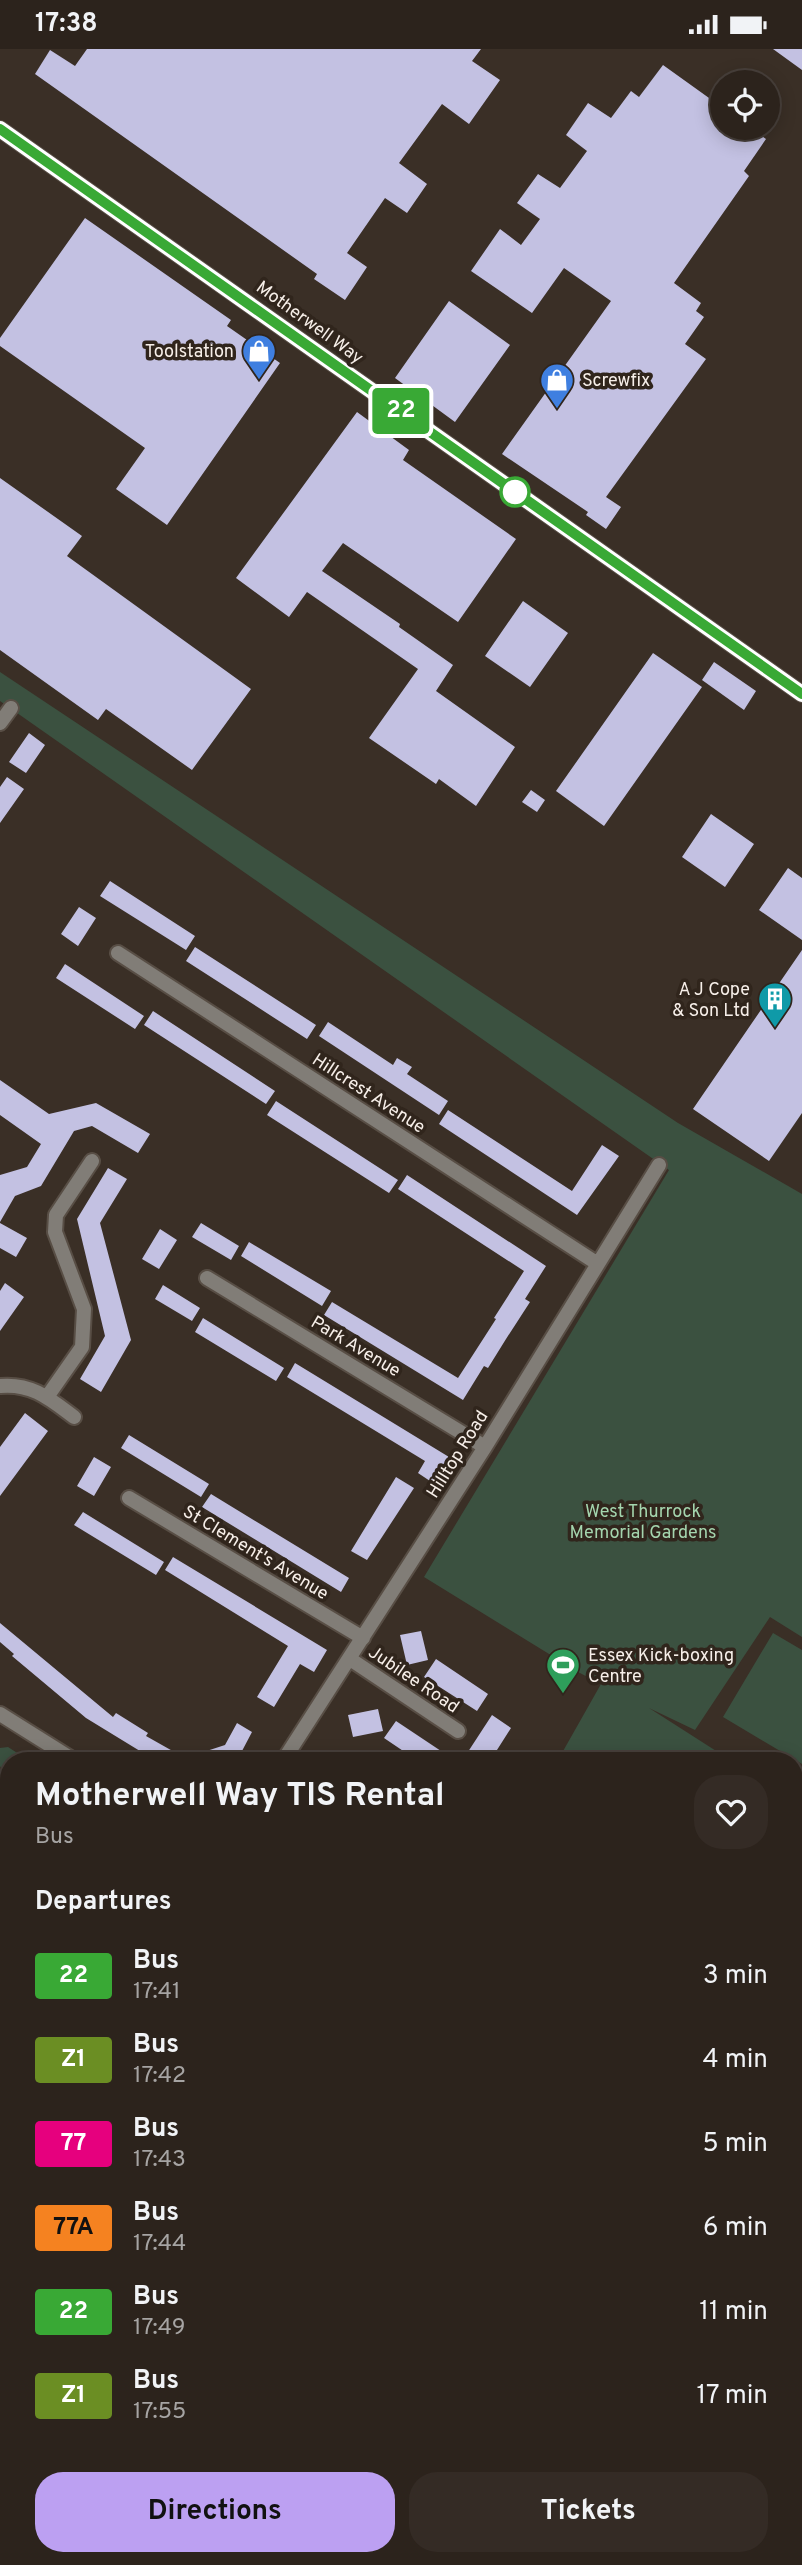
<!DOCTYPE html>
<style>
:root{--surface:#2c231c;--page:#342b25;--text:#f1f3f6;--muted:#a6a4a3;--line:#48403b;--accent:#bca0f2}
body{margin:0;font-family:Overpass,sans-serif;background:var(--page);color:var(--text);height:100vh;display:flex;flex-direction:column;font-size:26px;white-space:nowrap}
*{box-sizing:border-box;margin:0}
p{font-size:23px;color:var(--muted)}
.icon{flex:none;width:38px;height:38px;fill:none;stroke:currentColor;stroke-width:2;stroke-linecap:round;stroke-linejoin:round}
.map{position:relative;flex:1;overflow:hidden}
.drawer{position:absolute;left:0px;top:1703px;width:803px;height:814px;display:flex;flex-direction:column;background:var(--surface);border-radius:28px 28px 0 0;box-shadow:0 4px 18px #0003,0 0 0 2px var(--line)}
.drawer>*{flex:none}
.badge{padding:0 14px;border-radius:5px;font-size:24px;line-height:46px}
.tools{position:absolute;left:710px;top:21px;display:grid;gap:14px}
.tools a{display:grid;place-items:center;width:70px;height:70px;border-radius:50%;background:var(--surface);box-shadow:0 4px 18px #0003,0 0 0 2px var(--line);font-size:35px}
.map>.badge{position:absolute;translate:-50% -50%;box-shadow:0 0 0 4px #fff}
h2{padding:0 35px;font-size:26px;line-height:63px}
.round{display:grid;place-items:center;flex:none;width:74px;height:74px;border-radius:28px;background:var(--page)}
.head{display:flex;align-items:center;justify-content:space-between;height:119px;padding:0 35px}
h1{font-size:33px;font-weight:700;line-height:52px}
.primary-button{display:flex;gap:14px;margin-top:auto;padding:14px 35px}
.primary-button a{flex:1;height:80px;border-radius:28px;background:var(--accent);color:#111;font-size:28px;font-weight:700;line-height:80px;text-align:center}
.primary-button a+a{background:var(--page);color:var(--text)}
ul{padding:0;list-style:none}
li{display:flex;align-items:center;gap:21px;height:84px;padding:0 35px}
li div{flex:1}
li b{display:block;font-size:26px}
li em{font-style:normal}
li .badge{min-width:77px;font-weight:700;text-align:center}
.status{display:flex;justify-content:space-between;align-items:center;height:49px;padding:0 35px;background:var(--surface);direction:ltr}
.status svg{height:19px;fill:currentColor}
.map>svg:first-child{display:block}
.green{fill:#3b5140}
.building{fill:#c3c1e2}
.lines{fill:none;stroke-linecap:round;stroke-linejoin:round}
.minor-casing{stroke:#584e45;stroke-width:18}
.tertiary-casing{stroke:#584e45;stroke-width:18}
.minor{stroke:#817d77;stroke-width:14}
.tertiary{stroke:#817d77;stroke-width:14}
.rail-casing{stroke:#dad2cb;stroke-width:8}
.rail{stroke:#30251c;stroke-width:5;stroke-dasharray:16;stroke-linecap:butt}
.line-casing{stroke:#fff;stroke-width:16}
.line{stroke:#39a935;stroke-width:10}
.stop-dot{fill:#fff;stroke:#39a935;stroke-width:3.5}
.labels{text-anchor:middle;stroke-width:7;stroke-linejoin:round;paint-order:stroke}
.street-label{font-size:18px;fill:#f7efe9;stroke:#30251c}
.poi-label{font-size:18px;fill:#f7efe9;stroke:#30251c;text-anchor:end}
.park-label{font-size:18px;fill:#a4d5ae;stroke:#30251c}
</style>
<div class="status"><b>17:38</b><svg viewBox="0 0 49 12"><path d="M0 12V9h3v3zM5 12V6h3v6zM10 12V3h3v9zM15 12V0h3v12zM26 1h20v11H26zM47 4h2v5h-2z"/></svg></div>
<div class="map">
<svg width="802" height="2516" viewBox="0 0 802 2516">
<rect width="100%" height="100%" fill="#3a2f26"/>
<!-- green -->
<path class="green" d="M0 623 678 1074 802 1145V1588L770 1568 695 1681 649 1659 724 1707 721 1711H558L601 1635 580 1624 424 1528 669 1121 0 652Z
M773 1584 802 1601V1715L723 1668Z
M8 1698 28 1711 9 1712V1765L0 1776V1741L5 1728 0 1717V1699Z
M9 2041V2253L0 2247V2044Z"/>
<!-- building -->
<path class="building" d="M87 0H481L472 12 500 31 469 75 442 55 399 114 427 135 407 164 385 149 347 204 367 218 345 251 314 230 317 225 35 25 50 1 75 17Z
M773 0H802V21Z
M663 16 723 59V79H750L766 90 744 122 749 127 674 234 701 254 696 262 704 268 685 295 706 310 606 448 621 458 606 480 586 466 588 463 502 405 611 252 564 219 532 264 471 222 500 180 521 196 540 170 517 154 538 125 560 139 587 102 566 86 588 54 611 69 631 42 639 48Z
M85 169 231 271 227 277 280 314 167 476 116 440 145 399 0 297V289Z
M449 252 510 296 455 373 395 329Z
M357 363 409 401 403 411 516 490 458 573 343 494 322 522 400 575 399 578 453 616 436 642 515 698 476 757 439 730 436 735 369 689 418 620 307 543 289 568 236 529Z
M0 429 82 487 67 507 251 640 192 721 106 660 98 671 0 601Z
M523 552 568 584 530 638 485 607Z
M653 604 702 638 604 777 556 742Z
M714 613 756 642 744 661 702 631Z
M29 684 45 696 26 724 9 713Z
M7 728 24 740 0 774V738Z
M531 741 545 751 537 763 522 753Z
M711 765 754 795 725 838 682 808Z
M788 819 802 829V891L759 861Z
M110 832 195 887 186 901 100 847Z
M79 858 96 869 78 897 61 885Z
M195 898 316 976 307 990 186 912Z
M802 901V1064L769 1112 693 1060Z
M65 915 144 967 135 980 56 929Z
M153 962 275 1042 266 1055 144 976Z
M328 973 393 1016 397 1009 412 1018 407 1025 448 1052 439 1066 319 987Z
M0 1031 49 1065 96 1054 150 1085 138 1104 92 1077 74 1082 41 1137 15 1147 0 1173V1126L27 1118 41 1095 0 1066Z
M276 1052 398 1131 389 1144 267 1066Z
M448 1061 572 1142 602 1096 619 1107 577 1166 439 1075Z
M108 1119 127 1130 100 1174 131 1291 101 1343 80 1330 105 1287 77 1170Z
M407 1126 546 1217 525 1250 530 1253 506 1290 488 1319 484 1317 463 1351 324 1266 332 1253 458 1329 496 1270 494 1269 524 1222 398 1140Z
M0 1174 27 1189 16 1208 0 1199Z
M201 1174 239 1197 231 1211 192 1188Z
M160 1180 177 1191 159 1220 142 1210Z
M249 1193 331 1242 322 1257 241 1207Z
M5 1234 24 1248 0 1282V1242Z
M163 1236 200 1259 192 1272 155 1250Z
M203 1269 284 1319 276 1332 195 1283Z
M295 1314 449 1408 433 1434 418 1424 425 1412 287 1328Z
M25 1364 48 1382 0 1447V1398Z
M129 1386 209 1435 201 1448 121 1399Z
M94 1408 111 1418 94 1447 77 1437Z
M396 1428 414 1439 367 1511 351 1502Z
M211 1445 349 1529 341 1543 202 1458Z
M83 1463 164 1513 156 1526 74 1476Z
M173 1508 327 1601 314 1623 300 1615 274 1658 257 1648 288 1597 165 1521Z
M0 1574 113 1668 116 1664 148 1684 146 1687 185 1709 225 1696 237 1674 252 1683 242 1702 249 1712 153 1710 86 1669 12 1607 14 1605 0 1593Z
M421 1582 428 1611 407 1616 400 1586Z
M436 1610 488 1645 477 1662 424 1628Z
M378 1660 383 1682 353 1688 348 1666Z
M492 1666 511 1679 490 1712H462Z
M396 1672 456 1712H418L384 1689Z"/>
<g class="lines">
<!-- minor casing -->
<g class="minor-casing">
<path id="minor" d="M0 674 11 659
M118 904 598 1215
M207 1229 485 1398
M0 1337C32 1334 50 1350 74 1368
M47 1348 82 1298 84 1260 55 1183 56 1166 92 1112
M129 1449 363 1589
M350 1610 458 1682
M283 1712 485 1398 659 1116
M796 1929 802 1920
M387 2508 400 2516"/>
</g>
<!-- tertiary casing -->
<g class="tertiary-casing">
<path id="tertiary" d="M0 80 802 645
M0 1665 75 1712
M794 2006 802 2011"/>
</g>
<!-- minor -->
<use href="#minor" class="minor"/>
<!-- tertiary -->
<use href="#tertiary" class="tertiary"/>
<!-- rail casing -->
<g class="rail-casing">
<path id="rail" d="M0 2305 9 2312
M287 2508 299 2516
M304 2508 316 2516"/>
</g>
<!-- rail -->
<use href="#rail" class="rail"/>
</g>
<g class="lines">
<!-- line casing -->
<g class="line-casing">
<path id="line" d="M0 80 802 645"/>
</g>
<!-- line -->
<use href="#line" class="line"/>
</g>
<!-- icons -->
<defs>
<g id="shop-pin" transform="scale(1.75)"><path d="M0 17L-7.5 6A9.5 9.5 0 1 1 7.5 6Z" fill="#3f7fe0" stroke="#30251c"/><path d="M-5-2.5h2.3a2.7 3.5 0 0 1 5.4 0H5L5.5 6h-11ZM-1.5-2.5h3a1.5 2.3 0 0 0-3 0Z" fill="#fff"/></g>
<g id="building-pin" transform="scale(1.75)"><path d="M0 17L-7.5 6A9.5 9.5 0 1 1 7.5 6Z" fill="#0f9aa8" stroke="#30251c"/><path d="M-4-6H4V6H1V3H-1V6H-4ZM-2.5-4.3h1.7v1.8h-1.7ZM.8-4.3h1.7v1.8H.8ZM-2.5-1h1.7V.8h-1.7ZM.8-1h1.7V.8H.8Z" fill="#fff"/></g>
<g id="stadium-pin" transform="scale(1.75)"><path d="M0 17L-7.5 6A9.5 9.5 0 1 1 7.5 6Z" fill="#2e9e5b" stroke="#30251c"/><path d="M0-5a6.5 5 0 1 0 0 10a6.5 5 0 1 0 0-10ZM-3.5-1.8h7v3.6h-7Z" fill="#fff"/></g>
</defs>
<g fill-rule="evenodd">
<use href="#shop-pin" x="259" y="302"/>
<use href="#shop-pin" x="557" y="331"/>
<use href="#building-pin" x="775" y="950"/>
<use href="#stadium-pin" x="563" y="1616"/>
</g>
<!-- markers -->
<circle class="stop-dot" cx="515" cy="443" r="14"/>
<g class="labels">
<!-- street labels -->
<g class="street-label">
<text transform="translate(310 273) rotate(36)" y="6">Motherwell Way</text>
<text transform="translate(369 1044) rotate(33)" y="6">Hillcrest Avenue</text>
<text transform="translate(356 1297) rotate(31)" y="6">Park Avenue</text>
<text transform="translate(457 1405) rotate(-58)" y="6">Hilltop Road</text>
<text transform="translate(256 1503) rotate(31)" y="6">St Clement's Avenue</text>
<text transform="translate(414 1630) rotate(34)" y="6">Jubilee Road</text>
</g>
<!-- poi labels -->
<g class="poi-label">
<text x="234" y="308">Toolstation</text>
<text x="582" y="337" text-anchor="start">Screwfix</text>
<text x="750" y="946">A J Cope<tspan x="750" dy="21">&amp; Son Ltd</tspan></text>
<text x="588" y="1612" text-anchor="start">Essex Kick-boxing<tspan x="588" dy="21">Centre</tspan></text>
</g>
<!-- park labels -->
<g class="park-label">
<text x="643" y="1468">West Thurrock<tspan x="643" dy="21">Memorial Gardens</tspan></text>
</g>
</g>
</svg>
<div class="tools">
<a><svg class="icon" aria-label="locate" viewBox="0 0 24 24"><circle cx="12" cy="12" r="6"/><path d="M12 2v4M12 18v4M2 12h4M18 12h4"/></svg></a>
</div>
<b class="badge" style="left:401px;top:362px;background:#39a935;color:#fff">22</b>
<section class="drawer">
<div class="head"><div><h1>Motherwell Way TIS Rental</h1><p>Bus</p></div><a class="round"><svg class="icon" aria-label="heart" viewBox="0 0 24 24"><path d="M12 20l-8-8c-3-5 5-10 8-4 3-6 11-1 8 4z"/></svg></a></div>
<h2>Departures</h2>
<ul>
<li><span class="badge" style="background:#39a935;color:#fff">22</span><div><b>Bus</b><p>17:41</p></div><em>3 min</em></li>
<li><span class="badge" style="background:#6b8e23;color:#fff">Z1</span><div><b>Bus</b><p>17:42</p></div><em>4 min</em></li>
<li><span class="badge" style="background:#e6007e;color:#fff">77</span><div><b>Bus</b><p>17:43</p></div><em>5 min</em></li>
<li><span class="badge" style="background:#f58220;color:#111">77A</span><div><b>Bus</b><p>17:44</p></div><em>6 min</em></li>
<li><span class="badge" style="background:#39a935;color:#fff">22</span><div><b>Bus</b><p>17:49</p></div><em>11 min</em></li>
<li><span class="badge" style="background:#6b8e23;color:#fff">Z1</span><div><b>Bus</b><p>17:55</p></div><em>17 min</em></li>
</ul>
<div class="primary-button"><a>Directions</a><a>Tickets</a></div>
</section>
</div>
